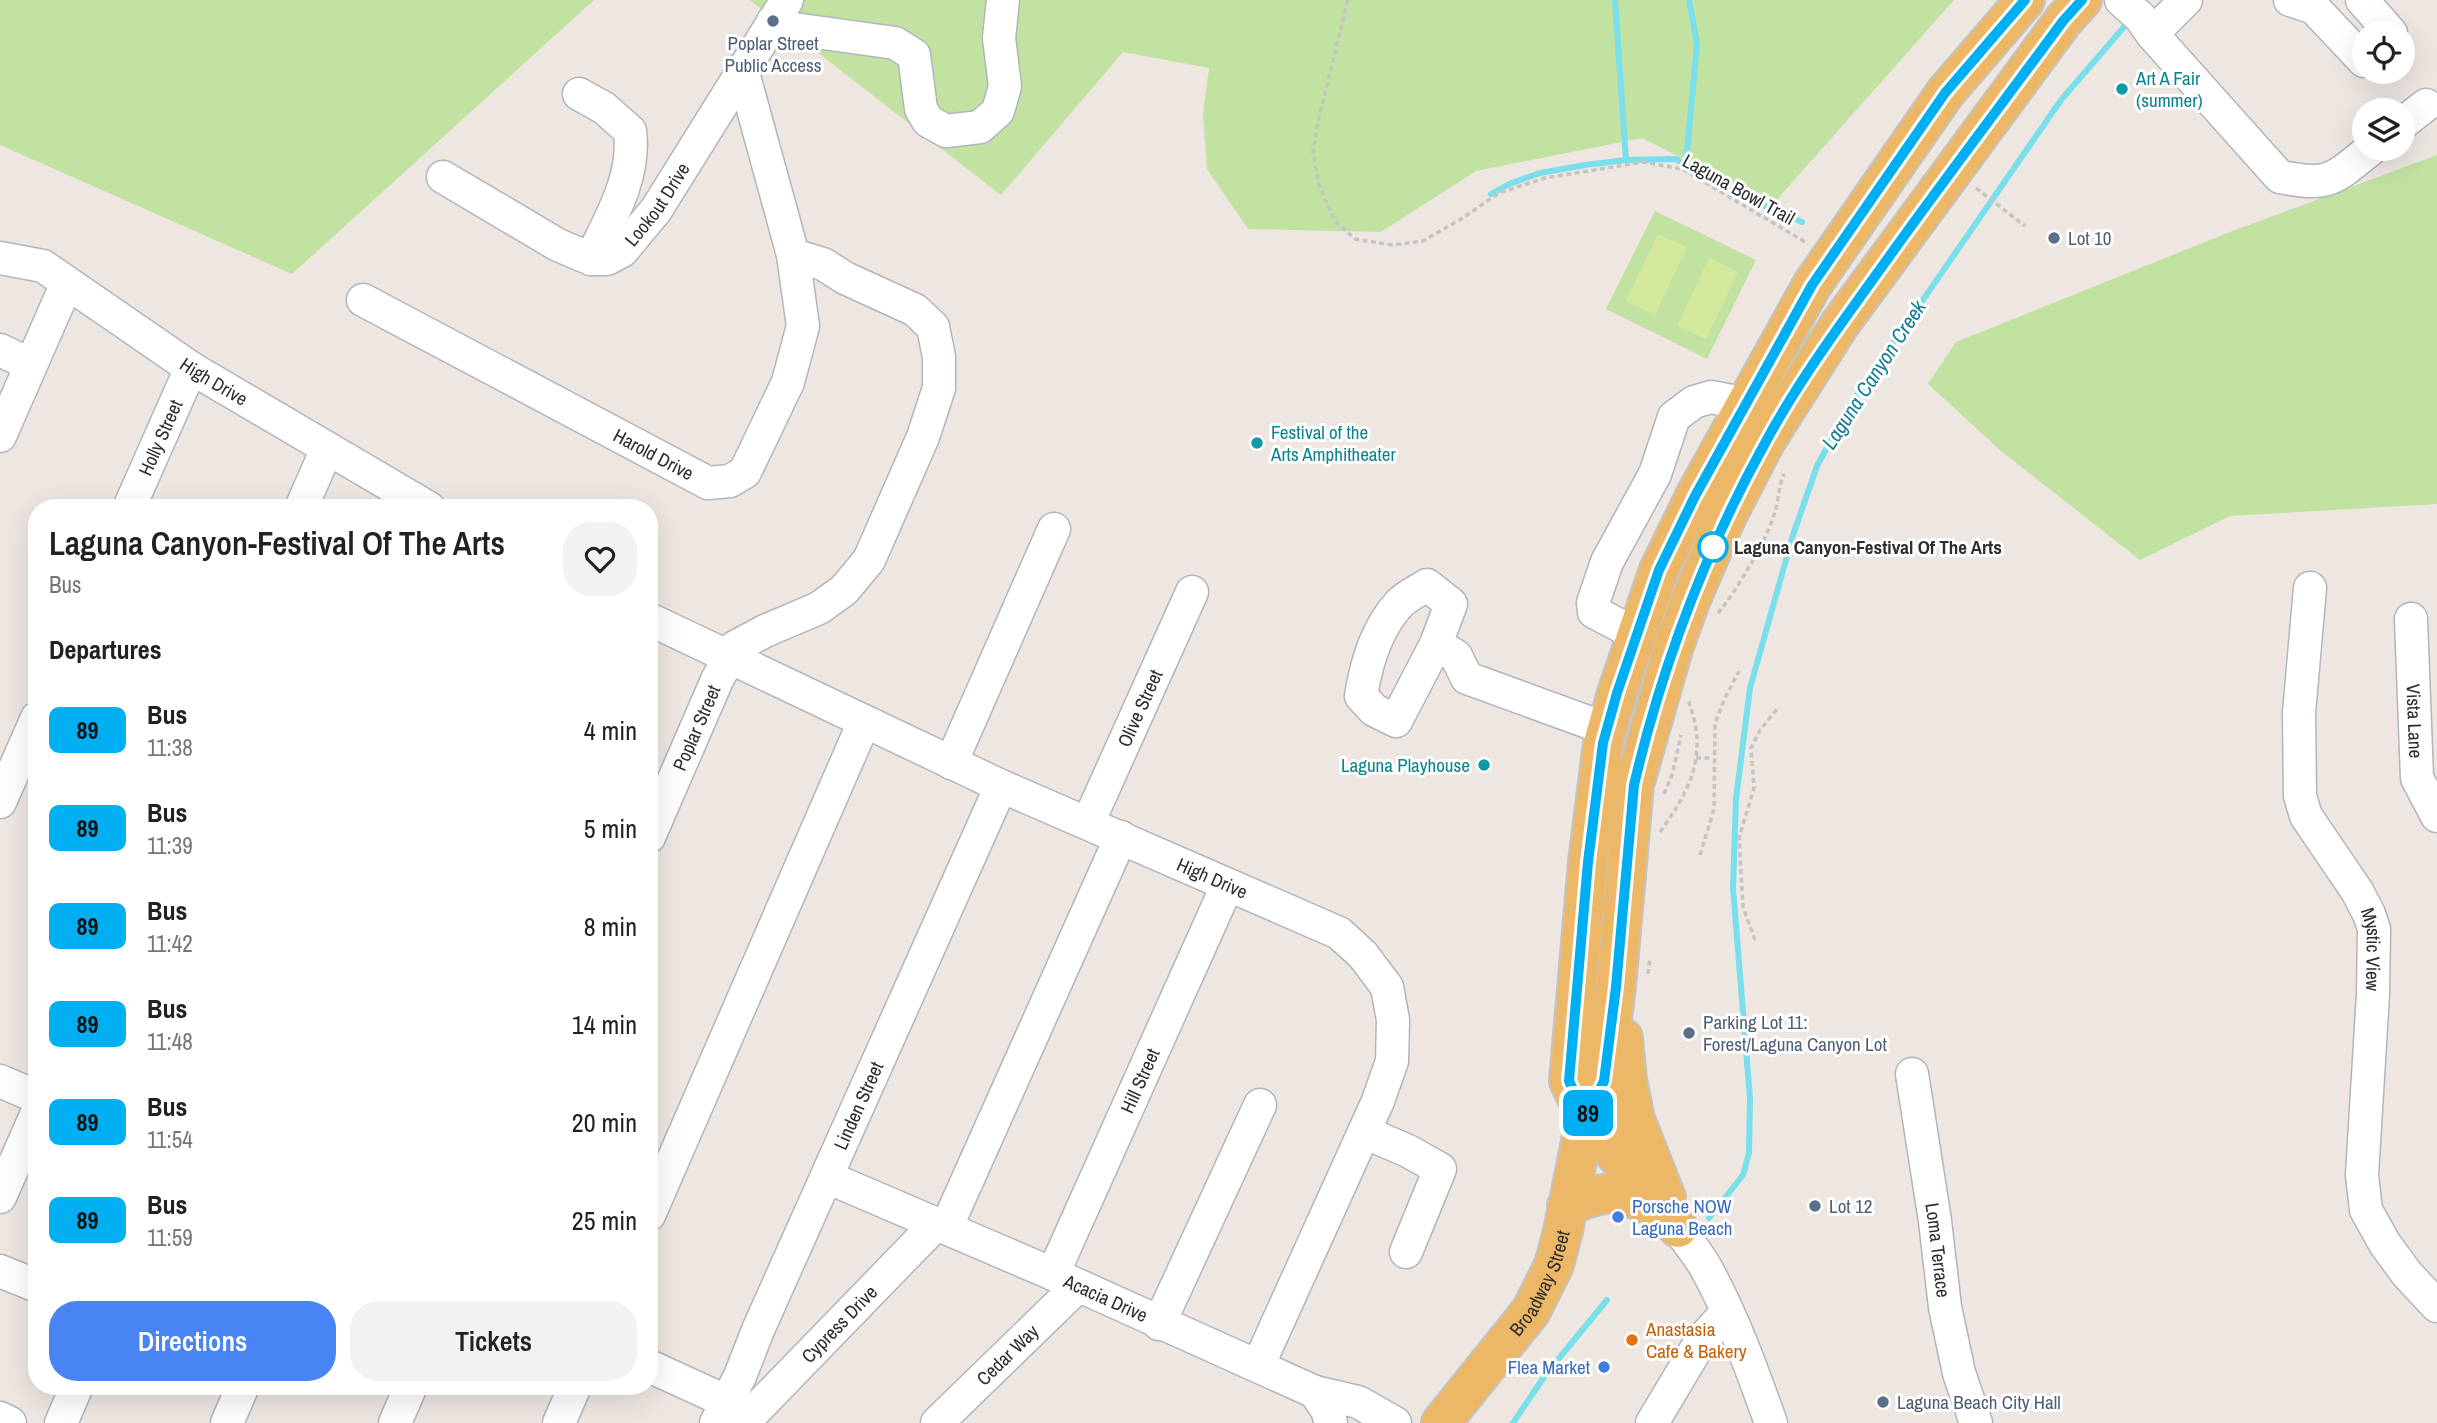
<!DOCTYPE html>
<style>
:root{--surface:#fff;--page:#f2f2f2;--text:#202124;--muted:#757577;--accent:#4884f4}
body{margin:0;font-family:"Archivo Narrow",sans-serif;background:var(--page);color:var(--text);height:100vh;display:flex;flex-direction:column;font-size:26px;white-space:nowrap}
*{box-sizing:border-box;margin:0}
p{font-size:23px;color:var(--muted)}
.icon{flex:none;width:38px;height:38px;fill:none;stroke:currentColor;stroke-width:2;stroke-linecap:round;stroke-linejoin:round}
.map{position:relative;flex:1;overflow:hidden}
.details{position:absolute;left:28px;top:499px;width:630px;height:896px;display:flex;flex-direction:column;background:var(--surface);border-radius:28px;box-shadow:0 7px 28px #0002}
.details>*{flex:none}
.badge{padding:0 14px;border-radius:10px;font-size:24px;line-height:46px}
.buttons{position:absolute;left:2352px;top:21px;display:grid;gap:14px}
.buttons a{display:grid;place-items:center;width:63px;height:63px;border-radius:50%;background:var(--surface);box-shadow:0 7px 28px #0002;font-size:35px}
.map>.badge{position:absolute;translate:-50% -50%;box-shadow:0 0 0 4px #fff}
h2{padding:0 21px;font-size:26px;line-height:63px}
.round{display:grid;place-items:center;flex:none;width:74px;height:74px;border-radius:28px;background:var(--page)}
.head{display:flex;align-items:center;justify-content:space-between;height:119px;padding:0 21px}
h1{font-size:33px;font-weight:600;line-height:52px}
.primary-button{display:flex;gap:14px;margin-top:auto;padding:14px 21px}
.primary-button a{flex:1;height:80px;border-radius:28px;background:var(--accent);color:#fff;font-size:28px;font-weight:600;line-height:80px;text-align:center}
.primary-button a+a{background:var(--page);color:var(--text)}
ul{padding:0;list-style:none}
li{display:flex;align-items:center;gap:21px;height:98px;padding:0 21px}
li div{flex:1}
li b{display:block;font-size:26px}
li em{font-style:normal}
li .badge{min-width:77px;font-weight:700;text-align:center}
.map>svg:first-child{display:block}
.green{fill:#c1e2a0}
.pitch{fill:#d5e99c}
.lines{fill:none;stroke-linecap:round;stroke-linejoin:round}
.stream{stroke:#79dfeb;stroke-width:6}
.minor-casing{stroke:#b1b5bd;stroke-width:35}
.major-casing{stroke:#c4c4c4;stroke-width:42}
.path{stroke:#c4c4c4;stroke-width:3.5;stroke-dasharray:5 3.5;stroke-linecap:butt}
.minor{stroke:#fff;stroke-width:32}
.major{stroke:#ecb868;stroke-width:38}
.line-casing{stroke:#fff;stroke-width:16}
.line{stroke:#00aff2;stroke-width:10}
.service-dot{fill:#5c6f8a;stroke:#fff;stroke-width:2.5}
.culture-dot{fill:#0f9aa8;stroke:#fff;stroke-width:2.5}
.stop-dot{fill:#fff;stroke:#00aff2;stroke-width:3.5}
.shop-dot{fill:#3f7fe0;stroke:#fff;stroke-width:2.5}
.food-dot{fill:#e8710a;stroke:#fff;stroke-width:2.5}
.labels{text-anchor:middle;stroke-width:6;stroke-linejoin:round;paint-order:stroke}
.service-label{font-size:19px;fill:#4e5e75;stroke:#fff;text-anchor:start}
.culture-label{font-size:19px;fill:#0d838f;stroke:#fff;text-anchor:start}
.street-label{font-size:19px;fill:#2e2e2e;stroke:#fff}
.stop-label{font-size:19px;font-weight:bold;fill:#2e2e2e;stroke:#fff;text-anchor:start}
.shop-label{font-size:19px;fill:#366cbe;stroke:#fff;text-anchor:start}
.food-label{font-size:19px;fill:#c56008;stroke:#fff;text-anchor:start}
.water-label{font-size:21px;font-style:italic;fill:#137d95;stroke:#fff}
</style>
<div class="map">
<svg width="2437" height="1423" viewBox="0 0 2437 1423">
<rect width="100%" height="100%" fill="#eee6e1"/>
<!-- green -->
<path class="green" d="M0 0H594L292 274 0 145Z
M750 0H1954L1773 204 1642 138 1476 171 1381 232 1248 229 1207 169 1203 114 1209 68 1123 52 1001 195Z
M2437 155V504L2230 516 2140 560 2001 451 1928 384 1956 342 2230 232Z
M1655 211 1756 260 1707 359 1606 309Z"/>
<!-- pitch -->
<path class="pitch" d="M1658 234 1687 247 1655 315 1626 301Z
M1709 258 1738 272 1706 339 1677 326Z"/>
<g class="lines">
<!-- stream -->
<path class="stream" d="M1615 0 1626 160
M1686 164 1697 44 1689 0
M1491 194 1509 184 1540 173 1585 165 1626 160 1676 159 1712 183 1802 222
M1709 1218 1743 1175 1749 1153 1750 1099 1733 888 1736 799 1750 688 1793 535 1817 466 1849 407 2061 100 2130 20
M1513 1423 1546 1374 1607 1300"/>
<!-- minor casing -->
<g class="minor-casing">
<g id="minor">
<path d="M2121 0 2140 17 2152 34 2186 0"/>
<path d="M2290 0 2314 8 2364 61"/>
<path d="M2362 0 2391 33"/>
<path d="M773 21 787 28 895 43 914 55 921 109 928 121 946 131 980 127 998 111 1005 86 999 38 1003 0"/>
<path d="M2152 34 2280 177C2331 187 2333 179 2371 149"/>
<path d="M579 94 604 108 630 131C636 177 610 219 591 259"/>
<path d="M2403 123 2426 105"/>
<path id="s1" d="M443 177 558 245 591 259H607L622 251 656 210 787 0"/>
<path id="s2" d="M0 258 43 266 191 368 429 508"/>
<path id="s3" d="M363 300 708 483 730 481 745 472 788 382 803 326 793 255"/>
<path d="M0 350 31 365"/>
<path d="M0 436 67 283"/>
<path id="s4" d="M129 508 191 368"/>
<path d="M301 508 327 449"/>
<path id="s5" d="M2310 588 2299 713 2300 796 2306 816 2357 891 2369 914 2374 929 2373 994 2362 1175 2366 1210 2385 1244 2407 1274 2437 1306"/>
<path id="s6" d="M649 619 1001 786 1339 933 1363 955 1387 987 1393 1020 1392 1061 1378 1101 1258 1366"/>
<path id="s7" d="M2411 619 2417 778 2437 816"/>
<path d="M1636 634 1594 612 1593 603 1607 562 1655 474 1674 417 1694 402 1711 397 1747 404"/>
<path d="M1436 644 1396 721 1374 710 1361 696C1366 664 1376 629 1399 604 1406 596 1418 591 1427 585L1451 604 1436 644 1456 656 1467 678 1607 729"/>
<path d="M951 763 1054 529"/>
<path d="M0 802 37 718"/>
<path id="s8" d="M1088 823 1192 592"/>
<path id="s9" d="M649 837 717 680 735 647 765 631 819 608 844 590 869 560 923 437 939 388V357L933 327 915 310 845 278 823 264 793 255 742 69"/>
<path id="s10" d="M1912 1074 1935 1221 1945 1307 1959 1373 1976 1423"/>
<path d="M0 1081 37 1097"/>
<path d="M1364 1132 1408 1151 1440 1169 1406 1252"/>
<path id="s11" d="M827 1177 1053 1274 1315 1392 1358 1402 1395 1423"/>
<path d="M0 1197 37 1113"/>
<path d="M649 1215 864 722"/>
<path d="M946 1228 1121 837"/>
<path d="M1678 1228C1687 1241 1698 1254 1706 1268 1733 1317 1752 1370 1771 1423"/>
<path d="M0 1271 37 1286"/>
<path id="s12" d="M1053 1274 1227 886"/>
<path d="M1159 1324 1260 1105"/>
<path d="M649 1366 745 1410"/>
<path d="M1315 1392 1327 1410 1331 1423"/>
<path d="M0 1418 10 1423"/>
<path d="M61 1423 77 1386"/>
<path d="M227 1423 243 1386"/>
<path d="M395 1423 411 1386"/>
<path d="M559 1423 575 1386"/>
<path id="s13" d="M716 1423 740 1376 758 1330 1001 786"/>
<path id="s14" d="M743 1423 936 1224"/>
<path id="s15" d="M937 1423 1078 1286"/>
<path d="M1652 1423 1701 1341 1727 1312"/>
</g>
</g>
<!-- major casing -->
<g class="major-casing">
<g id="major">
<path d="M1623 1038 1627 1080 1635 1119 1666 1198"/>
<path d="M1567 1206C1610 1188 1615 1191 1658 1208"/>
<path d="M1678 1228 1658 1208 1586 1117 1569 1081 1588 862 1603 743 1617 693 1659 570 1695 496 1812 285 1945 93 2025 0"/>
<path id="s16" d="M1441 1423 1531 1311 1554 1265 1563 1231 1586 1117 1604 1081 1616 987 1634 785 1673 649 1691 599 1726 518 1765 442 1840 324 2063 21 2082 0"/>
</g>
</g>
<!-- path -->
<path class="path" d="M1348 0 1319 117 1313 152 1319 185 1335 221 1355 239 1392 245 1423 241 1461 219 1499 193 1545 178 1643 162 1682 169 1807 243
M1976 188 2025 226
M1718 613C1734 595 1769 536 1775 512 1779 499 1778 487 1784 474
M1696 758H1713
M1664 794 1672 775 1681 735
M1660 832C1691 789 1709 753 1688 700
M1700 855 1714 809 1715 723 1725 698 1739 671
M1755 940 1743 907 1739 838 1754 788 1751 748 1760 730 1778 708
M1648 974 1650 958"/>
<!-- minor -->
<use href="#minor" class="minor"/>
<!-- major -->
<use href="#major" class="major"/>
</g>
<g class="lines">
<!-- line casing -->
<g class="line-casing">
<path id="line" d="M2025 0 1945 93 1812 285 1695 496 1659 570 1617 693 1603 743 1588 862 1569 1081 1586 1117 1604 1081 1616 987 1634 785C1662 666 1705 552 1764 445 1797 383 1840 325 1881 268 1940 185 2002 104 2063 21L2082 0"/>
</g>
<!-- line -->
<use href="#line" class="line"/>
</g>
<!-- markers -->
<g class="service-dot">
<circle cx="773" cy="21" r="7"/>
<circle cx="2054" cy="238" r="7"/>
<circle cx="1689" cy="1033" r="7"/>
<circle cx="1815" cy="1206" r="7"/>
<circle cx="1883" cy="1402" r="7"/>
</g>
<g class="culture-dot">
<circle cx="2122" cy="89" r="7"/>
<circle cx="1257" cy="443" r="7"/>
<circle cx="1484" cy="765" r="7"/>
</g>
<circle class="stop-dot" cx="1713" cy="547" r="14"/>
<g class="shop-dot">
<circle cx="1618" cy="1217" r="7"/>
<circle cx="1604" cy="1367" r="7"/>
</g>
<circle class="food-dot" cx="1632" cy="1340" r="7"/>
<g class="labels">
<!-- service labels -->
<g class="service-label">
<text x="773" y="50" text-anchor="middle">Poplar Street<tspan x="773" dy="22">Public Access</tspan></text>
<text x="2068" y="245">Lot 10</text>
<text x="1703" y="1029">Parking Lot 11:<tspan x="1703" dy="22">Forest/Laguna Canyon Lot</tspan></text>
<text x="1829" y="1213">Lot 12</text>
<text x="1897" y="1409">Laguna Beach City Hall</text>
</g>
<!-- culture labels -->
<g class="culture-label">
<text x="2136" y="85">Art A Fair<tspan x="2136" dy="22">(summer)</tspan></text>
<text x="1271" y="439">Festival of the<tspan x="1271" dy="22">Arts Amphitheater</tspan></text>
<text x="1470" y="772" text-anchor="end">Laguna Playhouse</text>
</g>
<!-- street labels -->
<g class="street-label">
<text transform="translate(1739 189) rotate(29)" y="7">Laguna Bowl Trail</text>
<text dy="7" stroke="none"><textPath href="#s1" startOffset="261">Lookout Drive</textPath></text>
<text dy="7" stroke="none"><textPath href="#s2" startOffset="250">High Drive</textPath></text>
<text dy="7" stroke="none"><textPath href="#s4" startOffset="77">Holly Street</textPath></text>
<text dy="7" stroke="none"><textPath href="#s3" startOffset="329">Harold Drive</textPath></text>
<text dy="7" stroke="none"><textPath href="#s8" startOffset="126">Olive Street</textPath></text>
<text dy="7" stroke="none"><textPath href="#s7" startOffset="102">Vista Lane</textPath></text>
<text dy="7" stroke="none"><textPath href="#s9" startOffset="119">Poplar Street</textPath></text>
<text dy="7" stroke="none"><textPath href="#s6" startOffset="620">High Drive</textPath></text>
<text dy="7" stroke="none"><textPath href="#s5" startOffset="382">Mystic View</textPath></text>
<text dy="7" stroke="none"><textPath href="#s12" startOffset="212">Hill Street</textPath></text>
<text dy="7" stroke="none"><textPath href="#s13" startOffset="348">Linden Street</textPath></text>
<text dy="7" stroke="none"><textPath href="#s10" startOffset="178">Loma Terrace</textPath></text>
<text dy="7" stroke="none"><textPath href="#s16" startOffset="173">Broadway Street</textPath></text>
<text dy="7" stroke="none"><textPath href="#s11" startOffset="304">Acacia Drive</textPath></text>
<text dy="7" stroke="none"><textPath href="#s14" startOffset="138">Cypress Drive</textPath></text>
<text dy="7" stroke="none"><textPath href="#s15" startOffset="98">Cedar Way</textPath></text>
</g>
<!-- stop labels -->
<g class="stop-label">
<text x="1734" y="554">Laguna Canyon-Festival Of The Arts</text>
</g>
<!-- shop labels -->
<g class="shop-label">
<text x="1632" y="1213">Porsche NOW<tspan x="1632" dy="22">Laguna Beach</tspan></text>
<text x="1590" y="1374" text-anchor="end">Flea Market</text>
</g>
<!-- food labels -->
<g class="food-label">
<text x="1646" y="1336">Anastasia<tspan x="1646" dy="22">Cafe &amp; Bakery</tspan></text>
</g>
<!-- water labels -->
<g class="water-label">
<text transform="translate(1874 375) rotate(-57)" y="7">Laguna Canyon Creek</text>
</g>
</g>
</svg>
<div class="buttons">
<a><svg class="icon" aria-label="locate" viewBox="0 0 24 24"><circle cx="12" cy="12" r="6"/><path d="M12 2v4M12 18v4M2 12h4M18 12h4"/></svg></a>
<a><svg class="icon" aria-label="layers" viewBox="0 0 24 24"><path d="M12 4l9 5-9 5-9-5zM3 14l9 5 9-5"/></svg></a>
</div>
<b class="badge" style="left:1588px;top:1113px;background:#00aff2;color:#111">89</b>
<section class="details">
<div class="head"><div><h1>Laguna Canyon-Festival Of The Arts</h1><p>Bus</p></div><a class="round"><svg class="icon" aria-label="heart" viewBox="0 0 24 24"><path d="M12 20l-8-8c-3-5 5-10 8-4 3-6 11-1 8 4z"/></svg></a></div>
<h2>Departures</h2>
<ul>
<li><span class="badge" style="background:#00aff2;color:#111">89</span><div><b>Bus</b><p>11:38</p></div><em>4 min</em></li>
<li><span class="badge" style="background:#00aff2;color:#111">89</span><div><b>Bus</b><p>11:39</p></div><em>5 min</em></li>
<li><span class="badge" style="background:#00aff2;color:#111">89</span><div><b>Bus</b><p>11:42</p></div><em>8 min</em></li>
<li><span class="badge" style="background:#00aff2;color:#111">89</span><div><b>Bus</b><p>11:48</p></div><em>14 min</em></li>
<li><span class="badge" style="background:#00aff2;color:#111">89</span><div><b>Bus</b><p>11:54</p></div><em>20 min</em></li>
<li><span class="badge" style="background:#00aff2;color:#111">89</span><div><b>Bus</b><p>11:59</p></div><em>25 min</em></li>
</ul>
<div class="primary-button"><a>Directions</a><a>Tickets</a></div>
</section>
</div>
